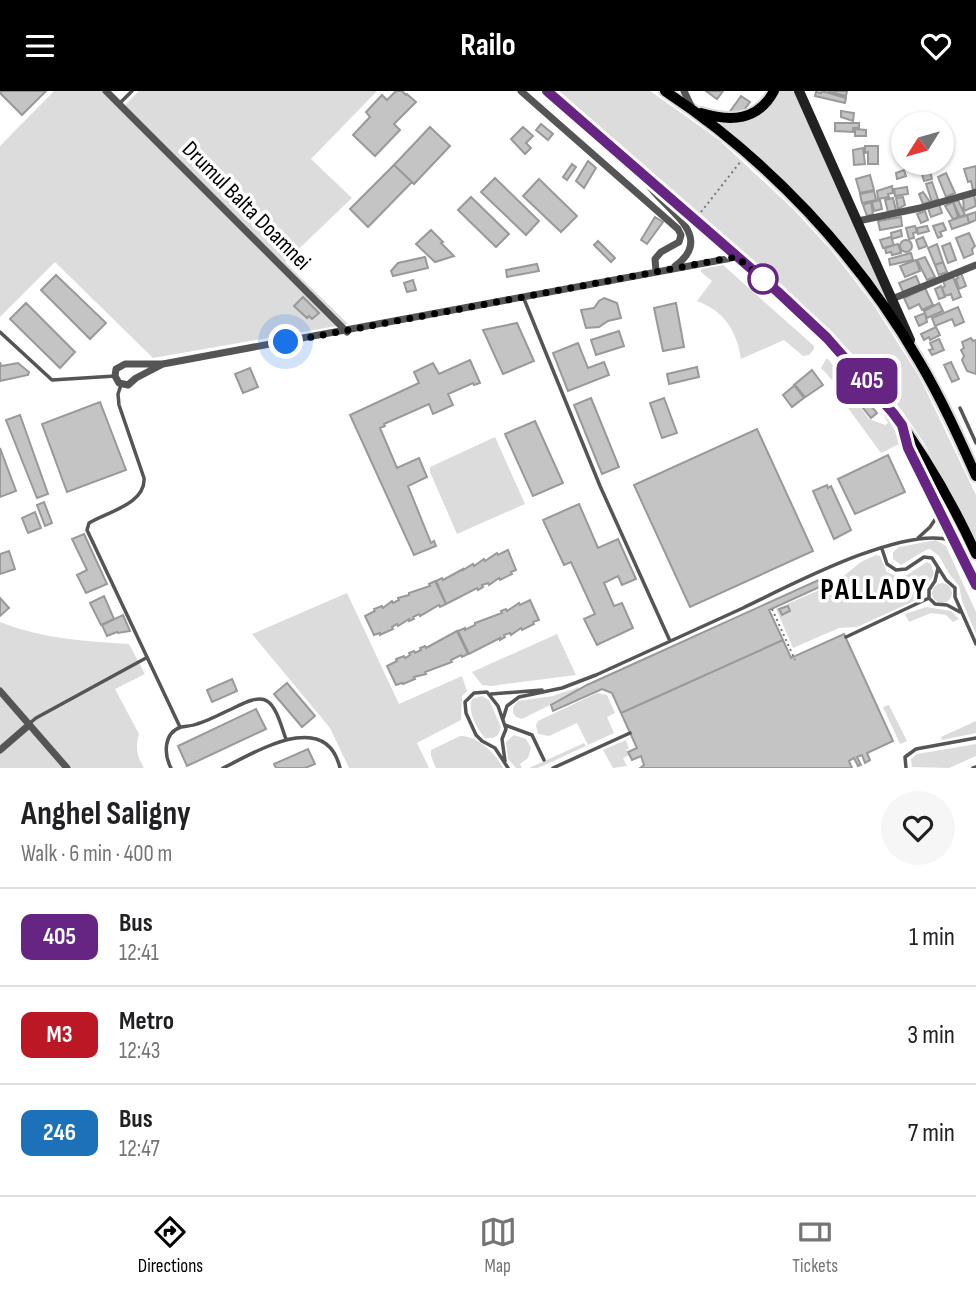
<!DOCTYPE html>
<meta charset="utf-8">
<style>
:root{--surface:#fff;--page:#f6f6f6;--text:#202124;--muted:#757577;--line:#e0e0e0;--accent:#000}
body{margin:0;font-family:"Sofia Sans Condensed",sans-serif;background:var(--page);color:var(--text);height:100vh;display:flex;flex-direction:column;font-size:26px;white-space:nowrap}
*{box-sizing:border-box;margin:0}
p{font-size:23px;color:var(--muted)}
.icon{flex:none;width:38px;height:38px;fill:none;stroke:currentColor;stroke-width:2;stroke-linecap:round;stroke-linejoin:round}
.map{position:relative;height:677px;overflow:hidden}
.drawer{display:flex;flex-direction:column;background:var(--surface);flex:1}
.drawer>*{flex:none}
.badge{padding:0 14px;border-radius:10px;font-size:24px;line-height:46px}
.needle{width:46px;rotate:233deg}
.controls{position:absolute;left:891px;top:21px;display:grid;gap:14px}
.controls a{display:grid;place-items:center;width:63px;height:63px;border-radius:50%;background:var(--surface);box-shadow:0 2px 5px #0004;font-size:35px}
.you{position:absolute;width:35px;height:35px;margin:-18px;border:5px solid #fff;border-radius:50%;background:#1a73e8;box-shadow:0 0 0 10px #1a73e833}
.map>.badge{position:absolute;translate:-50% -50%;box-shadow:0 0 0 4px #fff}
.round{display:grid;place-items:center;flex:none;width:74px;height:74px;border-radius:37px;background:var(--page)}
.overview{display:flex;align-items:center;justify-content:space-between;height:119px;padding:0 21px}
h1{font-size:33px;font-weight:700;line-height:52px}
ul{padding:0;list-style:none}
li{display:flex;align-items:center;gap:21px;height:98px;padding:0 21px;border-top:2px solid var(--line)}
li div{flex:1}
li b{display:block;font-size:26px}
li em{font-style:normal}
li .badge{min-width:77px;font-weight:700;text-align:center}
header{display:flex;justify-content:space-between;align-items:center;height:91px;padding:0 21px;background:var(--accent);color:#fff;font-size:32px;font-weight:700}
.tabs{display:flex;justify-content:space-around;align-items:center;height:98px;border-top:2px solid var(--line);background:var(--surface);font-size:19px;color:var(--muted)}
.tabs a{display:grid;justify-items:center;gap:4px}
.tabs .on{color:var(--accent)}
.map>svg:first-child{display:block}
.green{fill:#dcdcdc;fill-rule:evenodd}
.building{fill:#c4c4c4;stroke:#999;stroke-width:2}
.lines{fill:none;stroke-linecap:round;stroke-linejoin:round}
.primary-casing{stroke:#dbdbdb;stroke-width:14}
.path{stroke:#777;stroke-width:2;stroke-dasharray:2 3.5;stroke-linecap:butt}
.lane{stroke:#555;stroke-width:3.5}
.street{stroke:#555;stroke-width:7}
.secondary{stroke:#222;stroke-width:10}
.primary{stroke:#000;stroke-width:10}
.line-casing{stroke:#fff;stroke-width:16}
.line{stroke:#662483;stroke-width:10}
.walk{stroke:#000;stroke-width:7;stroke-dasharray:0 12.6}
.stop-dot{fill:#fff;stroke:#662483;stroke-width:3.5}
.labels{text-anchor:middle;stroke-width:7;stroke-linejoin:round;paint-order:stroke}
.street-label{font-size:23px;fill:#000;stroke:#fff}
.district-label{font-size:30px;font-weight:bold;letter-spacing:2px;fill:#000;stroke:#fff}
</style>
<header><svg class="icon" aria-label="menu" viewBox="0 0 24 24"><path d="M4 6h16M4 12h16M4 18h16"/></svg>Railo<svg class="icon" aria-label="heart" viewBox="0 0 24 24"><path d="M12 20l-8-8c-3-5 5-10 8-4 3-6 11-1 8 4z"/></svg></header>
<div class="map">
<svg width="976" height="677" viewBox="0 0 976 677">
<rect width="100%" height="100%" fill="#fff"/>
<!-- green -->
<path class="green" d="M54 0H111L125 14 139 0H377L311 68 352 107 285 171 348 233 153 267 55 171 0 226V55Z
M559 0H650L718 48 793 118 831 159 873 213 920 287 976 404V448L924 352 903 321 861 271 789 202Z
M778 0H795L894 220C845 153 790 85 723 35L726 32C752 33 764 21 778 0Z
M723 174 814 255V258L809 264 803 265 784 249 741 268C737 240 724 220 697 210L712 190 701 181V178Z
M826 268H828L839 282 832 289 821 277Z
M851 287C877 298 889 329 901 352L881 362 834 298ZM867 303 882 321 888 332 885 334 869 328 857 312Z
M495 346 525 413 457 443 430 381V376Z
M936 449 946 455 976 521V543L962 510 959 495 948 481 939 465 930 458 926 459 901 474 893 468V461L899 456Z
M876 464 880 465 887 481 898 486 907 484 927 471 931 473 934 483 918 507 912 511 857 536 839 537 793 557 776 518 835 492 861 471Z
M932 502a10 10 0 1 1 20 0a10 10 0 1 1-20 0Z
M347 502 399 613 462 585 467 600 462 605 461 629 417 652 429 677H349L330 637 252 543Z
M926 516 951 520 959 528 953 531 946 524 931 522 909 531 905 523Z
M0 531C43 548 84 550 129 553L145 583 115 598 139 643C135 656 137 665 144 677H0Z
M557 543 576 584 491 595 482 594 472 581Z
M579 596 578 600 522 628 516 626 513 622V616L518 610 553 605Z
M597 602 607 604 615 622 607 626 614 642 588 654 577 632 549 645 538 643 536 634 538 630Z
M482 605 489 609 501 636 498 644 493 647H485C477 638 467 620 472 608Z
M889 614 907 650 900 653 883 616Z
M976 630V642L942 649 941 646Z
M514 644 526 648 531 657 528 667 520 673 522 677H516L508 668 506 651Z
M460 645C476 644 496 662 503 677H436L431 665V659Z
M626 649 629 658 626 659 629 664 623 667 627 675 613 677 603 659Z
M584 652 586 655 538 677H529Z
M976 653V665L949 677 912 676 911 668 917 663Z"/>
<!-- building -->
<path class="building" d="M2 0H46L22 24 0 2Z
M396 0H402L406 4 407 3 416 11 394 33 400 39 375 65 353 44 370 26 366 21 382 4 387 9Z
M706 0H723L717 8Z
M822 0 846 7 845 12 815 5 816 1 821 2Z
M828 0H847L846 5Z
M741 5 750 11 741 23 729 22Z
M841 20 854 22 853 30 841 26Z
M835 32H859V37H853V41L835 40Z
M541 33 553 43 548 49 536 39Z
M430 36 450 55 414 93 394 74Z
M523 36 533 45 526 52 531 57 525 63 511 48Z
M855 38 866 39V45H855Z
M865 55H878V73H868V61L865 62Z
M863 57 865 73 854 74 853 59Z
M588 70 596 77 584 97 576 90Z
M572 73 576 76 567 89 563 86Z
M394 74 412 91 368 136 350 118Z
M976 75V98L973 99 971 90 968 91 964 78Z
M929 77 932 88 924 90 921 80Z
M904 79 906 85 897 88 896 82Z
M946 82 955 102 946 106 938 86Z
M870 84 874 99 860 102 856 88Z
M495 87 539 130 526 144 481 101Z
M539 88 577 125 561 141 523 105Z
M932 91 938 108 932 111 926 93Z
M892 95 893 102 888 103 889 106 878 108 877 100Z
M907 96 908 103 895 105 894 98Z
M874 100 876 109 862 112 860 103Z
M923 101 930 111 923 113 919 103Z
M974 103 976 115 964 120 963 107Z
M471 106 509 143 496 156 458 119Z
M903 106 905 114 898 118 896 107Z
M893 107 896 119 888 121 885 109Z
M880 109 882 118 874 120 872 111Z
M958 109 965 124 960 126 953 111Z
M871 111 873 123 867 125 863 114Z
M953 111 958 126 953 128 945 115Z
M939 113 942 122 931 126 928 117Z
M925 120 928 129 921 132 917 123Z
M976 121V129L969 132 967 124Z
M967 124 969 132 952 138 949 130Z
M655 126 663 131 647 153 641 149Z
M901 126 902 135 880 139 878 130Z
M943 132 946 139 940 141 942 145 938 147 933 135Z
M915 135 917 141 913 142 914 147 909 148 906 137Z
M927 135 929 140 918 143 917 137Z
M431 139 443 151 441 152 454 165 435 171 416 153Z
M901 139 902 145 892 148 891 142Z
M969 142 975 155 972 158 973 163 964 167 956 147Z
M891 146 894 154 883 157 880 149Z
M923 146 927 155 919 158 916 149Z
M900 155a6 6 0 1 1 12 0a6 6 0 1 1-12 0Z
M598 150 615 167 611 171 594 154Z
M950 152 956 169 948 172 942 155Z
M898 153 901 162 892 164 891 161 886 162 885 157Z
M937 153 943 171 935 174 928 157Z
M911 162 913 169 890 174 889 168Z
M425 166 428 177 393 185 391 180 398 172Z
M925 166 935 186 927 189 917 169Z
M916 169 920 180 905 186 900 175Z
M943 171 947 181 939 184 935 174Z
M537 173 539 180 507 186 506 179Z
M961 182 966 195 959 198 956 188 958 187 956 184Z
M56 184 106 232 90 248 41 199Z
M916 185 920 194 903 201 899 192Z
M953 186 961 206 953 209 951 203 945 205 942 197 945 195 943 190Z
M413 189 416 199 407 201 404 192Z
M941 195 945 206 939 208 935 198Z
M925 197 933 214 922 219 919 213 909 218 904 207Z
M303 206 319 222 312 228 309 225 307 227 294 215Z
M604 207 617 212 621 227 608 230 599 236 586 237 581 219 594 217 599 210Z
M26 212 75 261 60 277 10 228Z
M676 212 684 256 663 260 654 217Z
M939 212 943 220 927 227 924 220Z
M958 216 964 231 955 235 952 228 935 235 932 227Z
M925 222 927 231 919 235 915 226Z
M517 232 534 270 503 283 483 239Z
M936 236 940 244 930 249 929 246 924 249 921 243Z
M619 240 624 255 596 264 591 249Z
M971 247 973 250 976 249V283L967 280 962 269 964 265 961 259 964 257 962 251Z
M939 248 944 259 932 264 929 259 933 258 930 252Z
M578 252 588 277 604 271 609 284 568 300 553 262Z
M470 269 480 292 474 294 473 292 448 303 453 314 433 323 429 313 384 333 385 335 380 337 397 377 419 367 427 386 408 395 431 452 434 450 436 455 414 464 350 324 419 292 414 281 433 272 439 283Z
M0 271 1 275 18 272 29 281 28 284 0 290Z
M951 271 959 288 952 291 944 274Z
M697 276 699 286 669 293 667 283Z
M250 277 258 296 243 302 235 283Z
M812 279 823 294 804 307 794 294Z
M795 294 805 306 792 316 783 304Z
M591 307 619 376 602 383 574 314Z
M664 307 677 342 662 347 650 312Z
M100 311 126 379 67 401 42 333Z
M868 311 877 322 871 327 862 316Z
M20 324 48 403 37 407 6 329Z
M535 330 563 392 533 405 505 343Z
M757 338 813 460 690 516 634 394Z
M0 357 16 400 0 406Z
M888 364 905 401 855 423 838 388Z
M827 394 828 397 831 395 851 439 834 448 813 400Z
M44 411 52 432 45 435 37 414Z
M579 413 598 457 618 448 636 488 622 494 618 485 604 492 614 515 622 512 633 537 597 554 584 528 595 523 571 471 564 474 543 429Z
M35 421 41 437 28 442 22 427Z
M84 443 107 493 86 502 77 484 87 479 72 448Z
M508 459 516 479 511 481 512 483 500 489 499 487 489 494 488 492 482 494 483 496 478 499 477 497 446 513 436 490 442 487 443 489 463 478V479L473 473 474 475 484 468 485 470 497 462 498 464Z
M9 460 15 478 0 483V463Z
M823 487 826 493 769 519 783 549 621 622 612 602 602 598 553 620 551 614 587 594Z
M435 490 446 513 440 516 439 514 420 525 419 523 413 526 414 528 409 530V528L398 535 397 533 392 536 393 538 380 544V542L374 544 365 525 375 520 374 518 382 515 383 517 392 510 393 512 399 509 398 507 409 504V502L430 495 429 493Z
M104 505 114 528 101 534 90 512Z
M0 507 9 517 0 525Z
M530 509 539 529 533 531 534 533 522 539 521 537 511 544 510 542 504 544 505 546 500 549V547L469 563 458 540 465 537V539L475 534V532L502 522 501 520 506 518 507 520 519 512 520 514Z
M788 515 790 520 782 524 779 518Z
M123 524 130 540 118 542 117 541 107 545 102 534Z
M457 540 468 563 462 566 461 564 451 569 452 571 425 581 426 583 414 586 415 588 403 593 402 592 396 594 387 575 397 570 396 568 404 565 405 567 410 564 409 562 414 560 415 562 421 559 420 557 425 555 426 557Z
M844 543 893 650 867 662 870 669 865 672 862 664 857 666 861 674 858 675 854 667 849 670 852 677H640L644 674 641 665 632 669 628 661 637 657 621 622 783 549 791 567Z
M232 588 237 600 212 611 207 599Z
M287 592 315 625 302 636 274 603Z
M256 618 266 638 187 675 178 655Z
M308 658 315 673 305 677H276L274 673Z"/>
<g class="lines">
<!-- primary casing -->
<g class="primary-casing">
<path id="primary" d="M547 0C601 48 656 96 711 143 775 199 840 254 892 321 926 365 953 413 976 463
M665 0C768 68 857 163 919 270 941 307 959 347 976 385
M701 22C731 31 758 30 774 0"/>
</g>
<!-- path -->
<path class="path" d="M701 121 741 70
M772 518 795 569"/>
<!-- lane -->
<path class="lane" d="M119 13 132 0
M524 208 600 395 670 550
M0 241 52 289 115 285
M121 294 118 303 119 314 144 387C146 413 107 421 89 432L87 439 180 636
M960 317 976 352
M918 447 930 436 938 424
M882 458 887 473 896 479 906 478 924 466 932 467 946 489 955 497V506L976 553
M938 477 935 490 929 499V507L935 513 947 514 960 521
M846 546 929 507
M491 603 542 599
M503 628 507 615 519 606 562 597 596 584C645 562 694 539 743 517 789 495 901 435 950 449
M30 632 36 627 146 567
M505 634 532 644 544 669
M505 670 502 648 506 638 498 615 487 601 474 602 465 611 466 622 476 644 482 650 495 657 508 677
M171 677C164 664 163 642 181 636 186 635 192 635 197 633 207 630 217 625 227 620 237 616 257 603 267 610 277 616 282 638 286 648
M223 677C256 661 326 617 340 677
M553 677 630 642
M906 677 905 666 916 658 976 647
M973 677 976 676"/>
<!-- street -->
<path class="street" d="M106 0 347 241
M521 0 678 138 681 144 679 151 661 161 655 168 656 180
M684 0 693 19
M648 93C664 118 717 145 675 175
M858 130 920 117 976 101
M892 208 976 174
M163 273 136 287 128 294 119 292 115 285 116 278 125 273H163L737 166
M0 600 67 677
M0 659 29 634"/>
<!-- secondary -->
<path class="secondary" d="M799 0 910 249
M902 335 907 357 976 494"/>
<!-- primary -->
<use href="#primary" class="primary"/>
</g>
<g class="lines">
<!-- line casing -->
<g class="line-casing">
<path id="line" d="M547 0 778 201 827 247 893 322 902 334 908 357 976 494"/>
</g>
<!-- line -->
<use href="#line" class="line"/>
<!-- walk -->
<path class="walk" d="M286 251 729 167 737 166 763 188"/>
</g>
<!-- markers -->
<circle class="stop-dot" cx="763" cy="188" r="14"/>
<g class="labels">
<!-- street labels -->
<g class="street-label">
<text transform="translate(247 114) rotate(45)" y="8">Drumul Balta Doamnei</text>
</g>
<!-- district labels -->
<g class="district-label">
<text x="874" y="508">PALLADY</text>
</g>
</g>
</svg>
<div class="controls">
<a><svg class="needle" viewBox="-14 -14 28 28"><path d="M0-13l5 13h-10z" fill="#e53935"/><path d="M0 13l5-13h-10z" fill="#757577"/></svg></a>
</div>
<div class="you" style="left:286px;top:251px"></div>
<b class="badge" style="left:867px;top:290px;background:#662483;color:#fff">405</b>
</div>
<section class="drawer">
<div class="overview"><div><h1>Anghel Saligny</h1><p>Walk · 6 min · 400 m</p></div><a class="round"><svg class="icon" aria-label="heart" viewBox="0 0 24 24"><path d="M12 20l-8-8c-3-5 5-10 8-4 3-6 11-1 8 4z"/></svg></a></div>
<ul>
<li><span class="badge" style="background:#662483;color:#fff">405</span><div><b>Bus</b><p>12:41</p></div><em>1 min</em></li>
<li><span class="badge" style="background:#bc1725;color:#fff">M3</span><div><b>Metro</b><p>12:43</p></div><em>3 min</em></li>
<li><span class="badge" style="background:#1d71b8;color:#fff">246</span><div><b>Bus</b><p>12:47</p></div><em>7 min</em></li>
</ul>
</section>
<nav class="tabs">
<a class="on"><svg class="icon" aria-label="directions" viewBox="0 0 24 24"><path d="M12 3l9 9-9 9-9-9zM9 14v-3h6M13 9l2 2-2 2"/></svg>Directions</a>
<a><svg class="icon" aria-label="map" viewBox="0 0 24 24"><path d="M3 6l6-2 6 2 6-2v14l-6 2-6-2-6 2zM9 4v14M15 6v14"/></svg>Map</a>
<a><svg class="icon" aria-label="tickets" viewBox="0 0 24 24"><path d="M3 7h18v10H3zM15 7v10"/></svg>Tickets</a>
</nav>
